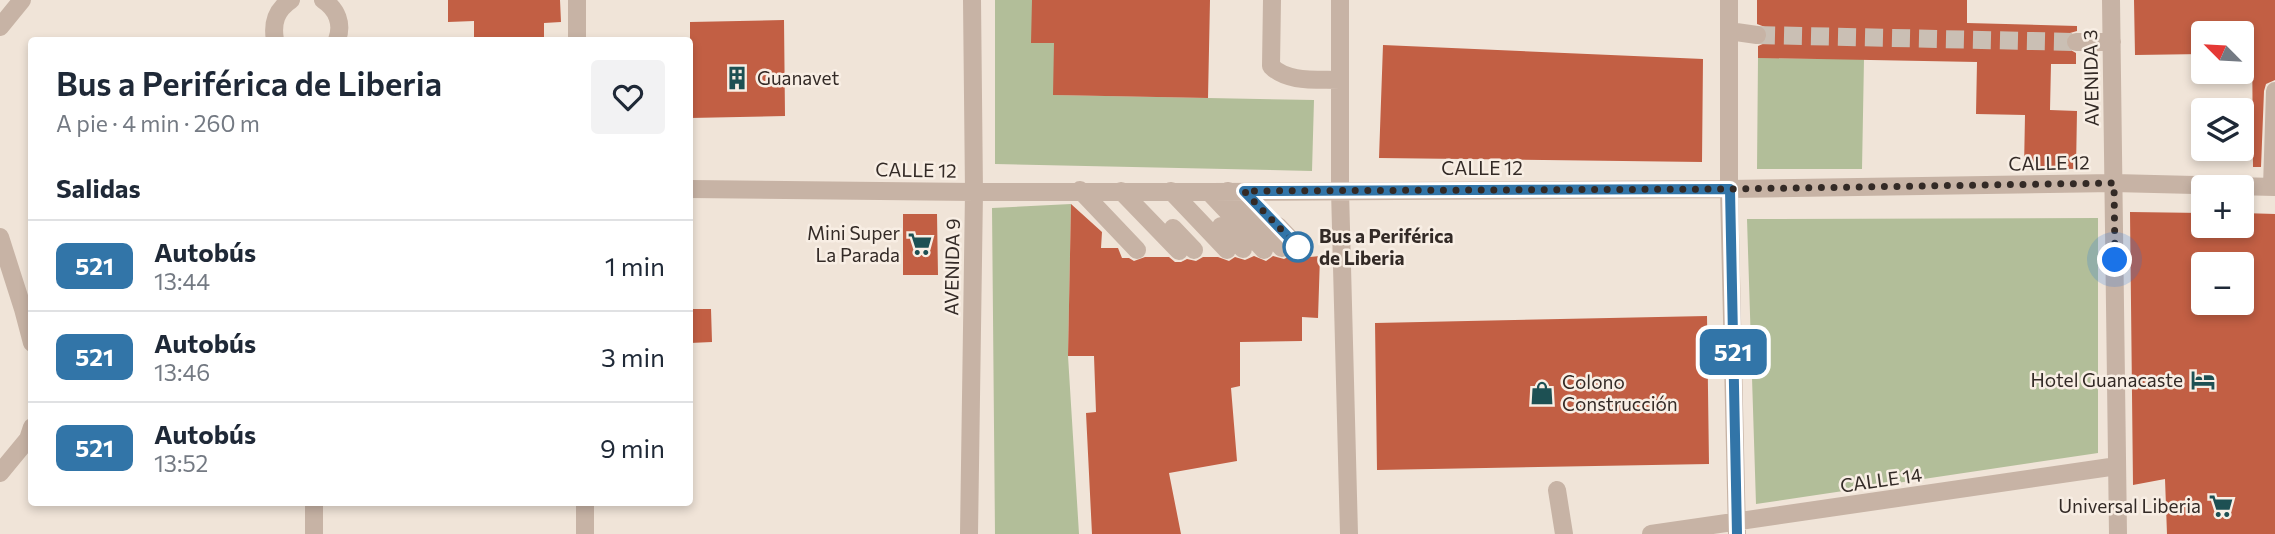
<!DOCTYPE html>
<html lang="es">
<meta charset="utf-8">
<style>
:root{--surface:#fff;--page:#f2f2f3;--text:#1f2937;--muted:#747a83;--line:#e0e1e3}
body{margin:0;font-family:Commissioner,sans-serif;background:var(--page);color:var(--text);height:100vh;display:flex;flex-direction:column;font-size:26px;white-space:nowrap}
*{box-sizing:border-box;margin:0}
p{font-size:23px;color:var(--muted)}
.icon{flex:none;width:38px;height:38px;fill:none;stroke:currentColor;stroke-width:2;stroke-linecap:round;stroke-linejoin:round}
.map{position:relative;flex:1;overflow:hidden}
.panel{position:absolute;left:28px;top:37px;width:665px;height:469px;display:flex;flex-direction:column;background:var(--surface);border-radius:7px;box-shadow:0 4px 10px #0003}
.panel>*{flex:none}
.badge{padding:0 14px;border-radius:10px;font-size:24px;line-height:46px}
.needle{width:46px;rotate:294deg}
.tools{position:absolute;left:2191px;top:21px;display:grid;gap:14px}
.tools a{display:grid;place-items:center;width:63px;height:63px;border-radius:7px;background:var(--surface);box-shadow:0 4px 10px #0003;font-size:35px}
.you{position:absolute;width:35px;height:35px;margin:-18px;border:5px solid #fff;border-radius:50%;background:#1a73e8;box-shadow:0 0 0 10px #1a73e833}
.map>.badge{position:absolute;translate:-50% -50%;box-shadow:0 0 0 4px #fff}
h2{padding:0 28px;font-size:26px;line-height:63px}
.round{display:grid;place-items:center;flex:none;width:74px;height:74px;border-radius:7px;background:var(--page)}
.overview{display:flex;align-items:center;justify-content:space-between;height:119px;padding:0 28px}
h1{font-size:33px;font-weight:600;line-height:52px}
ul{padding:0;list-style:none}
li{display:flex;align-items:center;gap:21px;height:91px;padding:0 28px;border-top:2px solid var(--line)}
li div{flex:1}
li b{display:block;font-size:26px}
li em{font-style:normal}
li .badge{min-width:77px;font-weight:700;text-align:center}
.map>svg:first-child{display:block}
.green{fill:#b2be99}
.building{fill:#c25f44;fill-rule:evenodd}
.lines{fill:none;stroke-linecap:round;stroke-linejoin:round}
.minor-tunnel{stroke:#cabfb4;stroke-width:18;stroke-dasharray:18 9;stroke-linecap:butt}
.minor{stroke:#c7b3a5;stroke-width:18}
.line-casing{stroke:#fff;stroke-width:16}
.line{stroke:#3275a8;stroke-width:10}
.walk{stroke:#332a26;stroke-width:7;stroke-dasharray:0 12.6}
.stop-dot{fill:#fff;stroke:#3275a8;stroke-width:3.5}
.labels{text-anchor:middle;stroke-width:5;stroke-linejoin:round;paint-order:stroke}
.poi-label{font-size:19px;fill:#332a26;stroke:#f8eee4;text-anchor:end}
.street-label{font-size:19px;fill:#332a26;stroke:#f8eee4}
.stop-label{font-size:19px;font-weight:bold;fill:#332a26;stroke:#f8eee4;text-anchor:start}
</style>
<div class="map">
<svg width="2275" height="534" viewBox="0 0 2275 534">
<rect width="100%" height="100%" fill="#f0e4d8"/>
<!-- green -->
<path class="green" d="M995 0H1032L1054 43V95L1314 100 1312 171 995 164Z
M1758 58 1864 59 1862 169H1757Z
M1071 204 1068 356 1079 534H995L992 208Z
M2098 218V453L1756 504 1747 219Z"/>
<!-- building -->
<path class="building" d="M448 0H560L561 22 544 23V40H474V21L448 22Z
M1032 0H1210L1208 98 1053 95 1054 43H1031Z
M1757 0H1967V23L2077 26V31L2070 33 2065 41 2067 48 2076 53V64H2051L2050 110 2077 111 2076 169 2024 168 2025 115 1976 114 1977 62 1758 58V46L1765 43 1768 36 1765 27 1757 24Z
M2134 0H2275V80L2266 84 2264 91 2261 167H2253L2252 33H2203V54L2135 55Z
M784 20 785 116 690 118V22Z
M1383 45 1703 59 1702 162 1379 158Z
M1071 204 1102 232 1101 248H1118L1122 258H1129L1134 261 1145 257H1169L1175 262H1181L1187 259 1196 261 1203 257H1218L1229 261 1235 257 1245 260 1254 256 1266 261 1273 256 1284 259 1290 256 1300 258 1320 256 1318 318 1302 317V341L1240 342V386L1231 388 1237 461 1169 473 1181 534H1092L1086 413 1096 412 1094 356H1068Z
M2130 212 2203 213V226H2242V213L2275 214V534H2167L2165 479 2133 485ZM2203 264H2242V303H2203Z
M903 214H937L938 275H903Z
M690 309H711L712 342 690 343Z
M1707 316 1709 464 1377 470 1375 323Z"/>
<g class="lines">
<!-- minor-tunnel -->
<path class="minor-tunnel" d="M1757 35 2076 42"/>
<!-- minor -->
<path class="minor" d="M323 0C337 9 343 24 337 40
M1272 0 1271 66C1287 83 1318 79 1340 80
M1340 0V190L1349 534
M1729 0V189L1737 534
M2111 0 2118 534
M0 27 22 0
M1729 31 1757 35
M275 40C272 23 276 10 291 0
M577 40V0
M2076 42H2112
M2272 187 2275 91
M690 189 974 192H1209L1729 189 2114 183 2275 187
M1080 190 1137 250
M1121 191 1179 251
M1171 191 1227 250
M1228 191 1282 248
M1209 192 1264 250
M1221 226 1243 249
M1278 226 1298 247
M1173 228 1194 250
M0 237 23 309 32 343
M0 473 28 439 32 427
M1557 490 1564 534
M314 502V534
M585 502V534
M969 534 974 192 972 0
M1651 534 2117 466"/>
</g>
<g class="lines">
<!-- line casing -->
<g class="line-casing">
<path id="line" d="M1298 247 1244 191 1730 189 1737 534"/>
</g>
<!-- line -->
<use href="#line" class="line"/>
<!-- walk -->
<path class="walk" d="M1298 247 1244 191 1730 189 2114 183 2115 260"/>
</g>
<!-- icons -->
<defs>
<g id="building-bare" transform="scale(1.89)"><path d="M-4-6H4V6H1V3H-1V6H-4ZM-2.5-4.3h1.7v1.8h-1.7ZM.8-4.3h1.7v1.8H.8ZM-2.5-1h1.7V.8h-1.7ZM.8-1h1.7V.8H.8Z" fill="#1d5053" stroke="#f8eee4" stroke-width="2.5" paint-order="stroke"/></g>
<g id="supermarket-bare" transform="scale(1.89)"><path d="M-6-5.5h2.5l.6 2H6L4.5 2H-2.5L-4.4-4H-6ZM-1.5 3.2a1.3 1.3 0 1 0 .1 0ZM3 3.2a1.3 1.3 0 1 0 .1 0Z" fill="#1d5053" stroke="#f8eee4" stroke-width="2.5" paint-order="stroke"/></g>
<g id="hotel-bare" transform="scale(1.89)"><path d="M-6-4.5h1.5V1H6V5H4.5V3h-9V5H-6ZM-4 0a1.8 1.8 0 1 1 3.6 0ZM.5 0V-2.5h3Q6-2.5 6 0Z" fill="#1d5053" stroke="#f8eee4" stroke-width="2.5" paint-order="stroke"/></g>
<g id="shop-bare" transform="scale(1.89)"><path d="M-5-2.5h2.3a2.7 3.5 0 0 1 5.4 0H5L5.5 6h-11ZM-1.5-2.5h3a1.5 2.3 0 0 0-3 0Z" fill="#1d5053" stroke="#f8eee4" stroke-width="2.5" paint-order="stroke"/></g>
</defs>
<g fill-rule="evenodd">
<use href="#building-bare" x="737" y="78"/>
<use href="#supermarket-bare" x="920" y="244"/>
<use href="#hotel-bare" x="2203" y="380"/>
<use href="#shop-bare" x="1542" y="393"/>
<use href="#supermarket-bare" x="2221" y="506"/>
</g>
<!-- markers -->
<circle class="stop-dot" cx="1298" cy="247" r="14"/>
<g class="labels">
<!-- poi labels -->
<g class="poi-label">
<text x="757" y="85" text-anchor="start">Guanavet</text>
<text x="900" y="240">Mini Super<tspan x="900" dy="22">La Parada</tspan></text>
<text x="2183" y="387">Hotel Guanacaste</text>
<text x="1562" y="389" text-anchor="start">Colono<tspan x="1562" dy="22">Construcción</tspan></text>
<text x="2201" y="513">Universal Liberia</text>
</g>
<!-- street labels -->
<g class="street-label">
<text transform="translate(2091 78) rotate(-91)" y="7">AVENIDA 3</text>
<text transform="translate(2049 163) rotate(-1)" y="7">CALLE 12</text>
<text x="1482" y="175">CALLE 12</text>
<text transform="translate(916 170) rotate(1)" y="7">CALLE 12</text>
<text transform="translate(952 267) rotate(-89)" y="7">AVENIDA 9</text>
<text transform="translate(1881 480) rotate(-8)" y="7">CALLE 14</text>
</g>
<!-- stop labels -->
<g class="stop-label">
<text x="1319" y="243">Bus a Periférica<tspan x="1319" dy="22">de Liberia</tspan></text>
</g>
</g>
</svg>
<div class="tools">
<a><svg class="needle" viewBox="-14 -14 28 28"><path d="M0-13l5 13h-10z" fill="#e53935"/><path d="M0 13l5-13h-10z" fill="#747a83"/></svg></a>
<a><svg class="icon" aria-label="layers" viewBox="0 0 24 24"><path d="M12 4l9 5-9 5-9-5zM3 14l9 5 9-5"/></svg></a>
<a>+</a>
<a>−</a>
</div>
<div class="you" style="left:2115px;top:260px"></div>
<b class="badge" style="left:1733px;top:352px;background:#3275a8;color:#fff">521</b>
<section class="panel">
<div class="overview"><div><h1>Bus a Periférica de Liberia</h1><p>A pie · 4 min · 260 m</p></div><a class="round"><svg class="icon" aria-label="heart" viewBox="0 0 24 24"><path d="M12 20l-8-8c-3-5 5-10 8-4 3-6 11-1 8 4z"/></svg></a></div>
<h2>Salidas</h2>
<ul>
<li><span class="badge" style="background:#3275a8;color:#fff">521</span><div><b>Autobús</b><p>13:44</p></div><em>1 min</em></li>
<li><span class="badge" style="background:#3275a8;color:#fff">521</span><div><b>Autobús</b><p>13:46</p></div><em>3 min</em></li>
<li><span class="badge" style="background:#3275a8;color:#fff">521</span><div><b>Autobús</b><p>13:52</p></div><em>9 min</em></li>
</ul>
</section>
</div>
